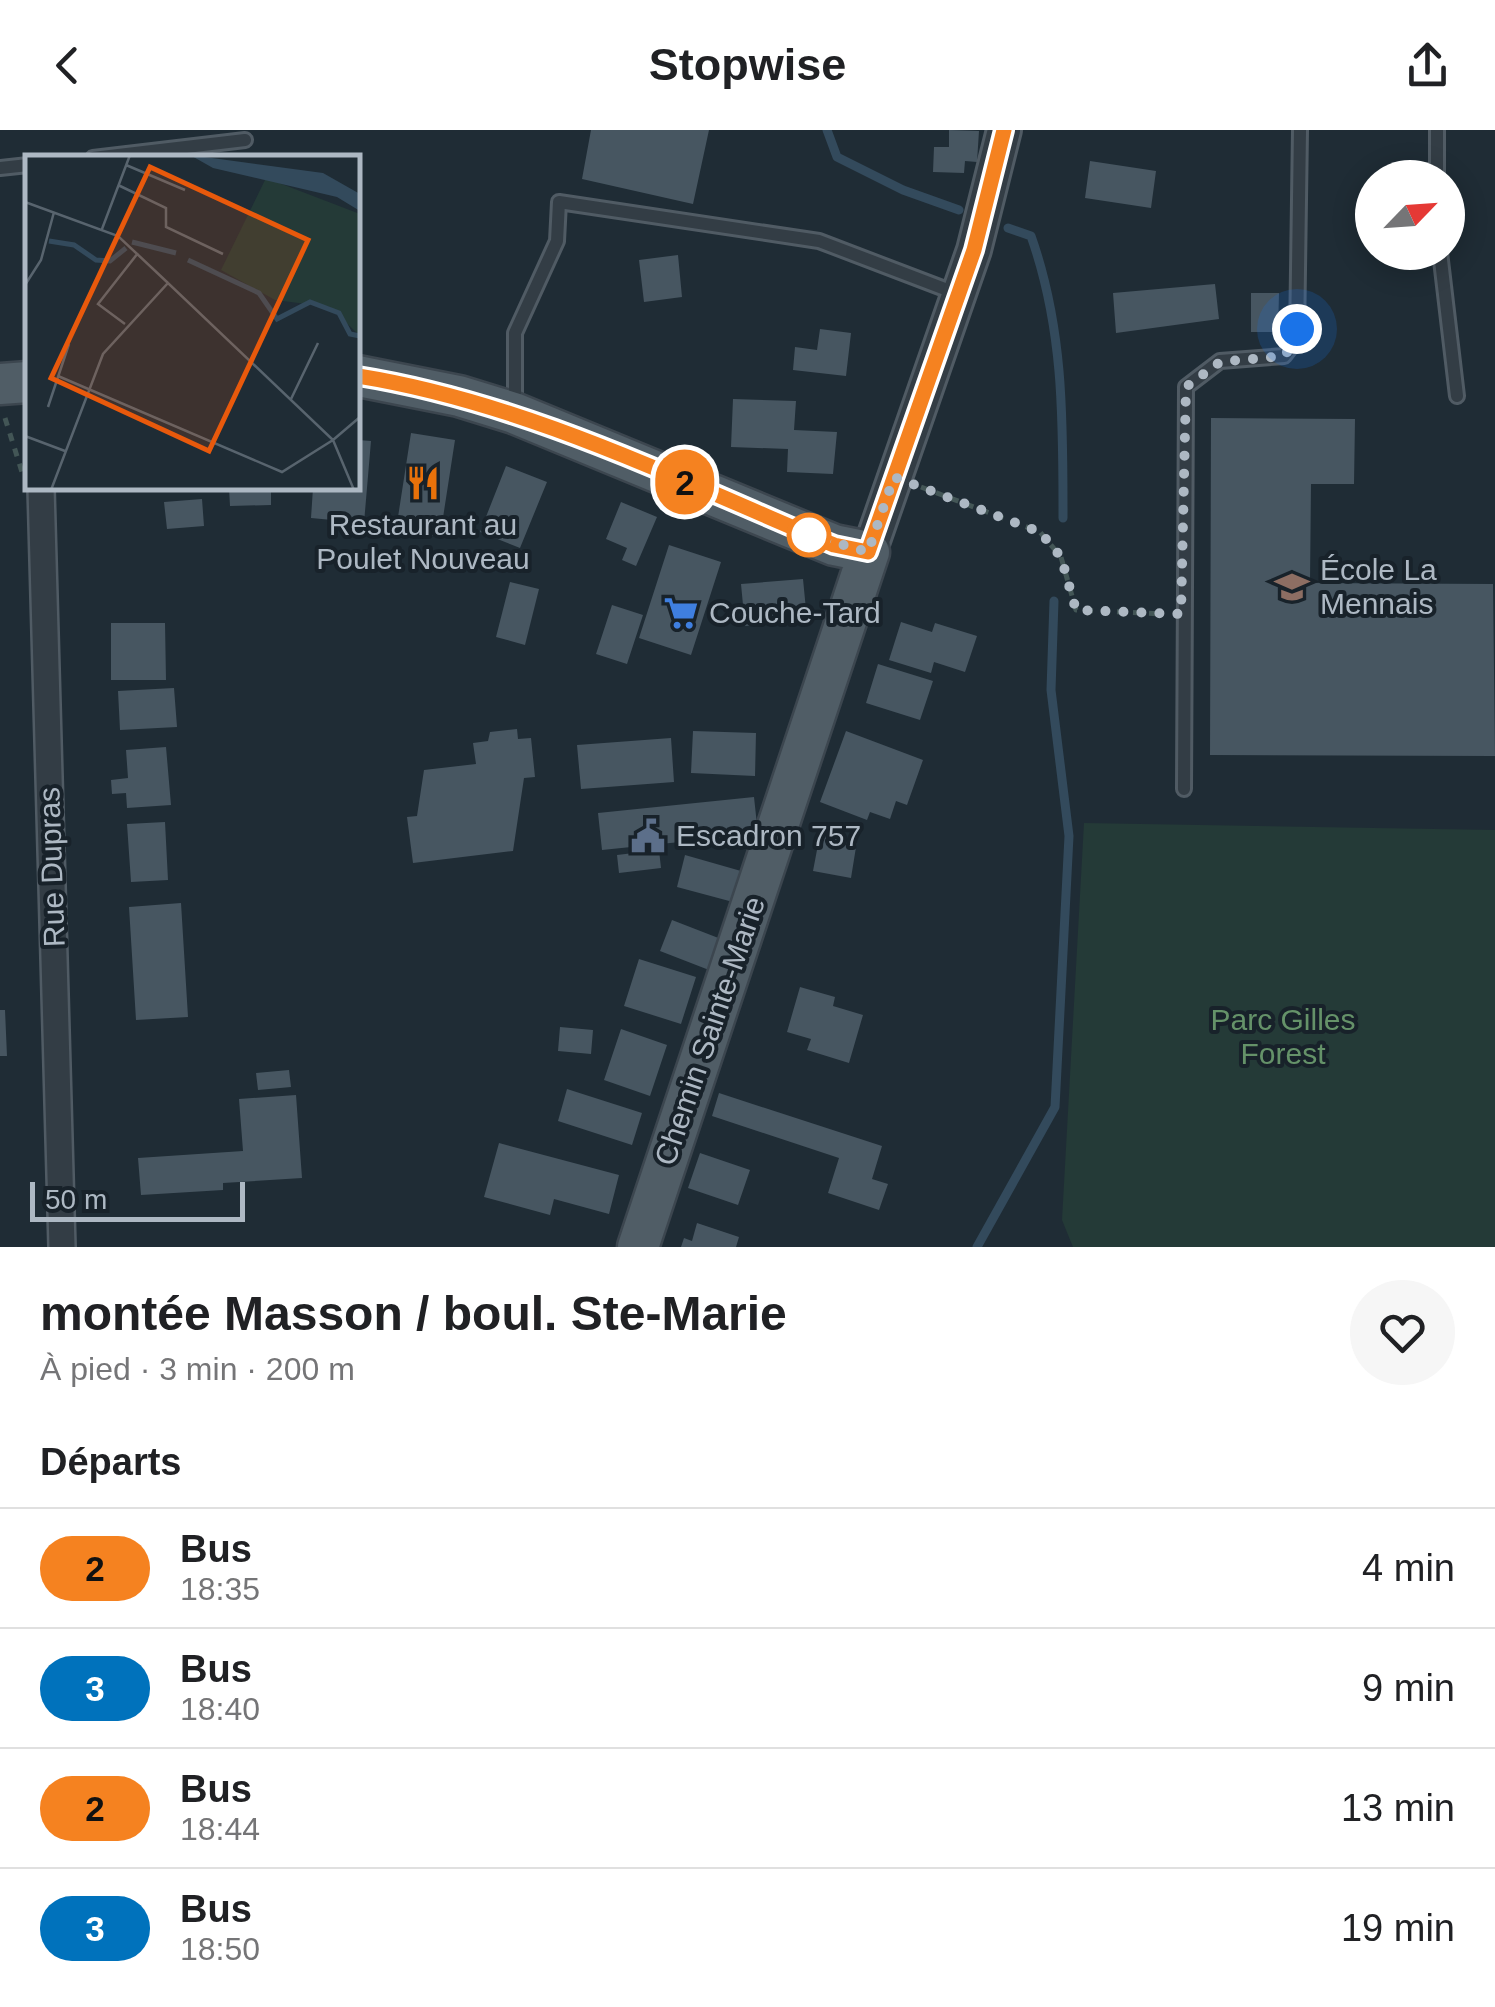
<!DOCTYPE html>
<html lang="fr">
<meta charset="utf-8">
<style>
:root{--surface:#fff;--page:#f6f6f6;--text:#202124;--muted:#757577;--line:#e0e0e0}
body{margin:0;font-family:Arial,sans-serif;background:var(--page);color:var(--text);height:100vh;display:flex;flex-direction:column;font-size:38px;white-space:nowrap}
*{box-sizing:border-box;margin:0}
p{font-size:32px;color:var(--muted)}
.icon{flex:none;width:55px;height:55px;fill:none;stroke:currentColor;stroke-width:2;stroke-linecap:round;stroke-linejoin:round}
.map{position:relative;height:1117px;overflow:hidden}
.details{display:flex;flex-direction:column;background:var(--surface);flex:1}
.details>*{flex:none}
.badge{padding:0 20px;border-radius:32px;font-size:35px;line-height:65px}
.needle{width:65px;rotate:65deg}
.fabs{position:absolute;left:1355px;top:30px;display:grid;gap:20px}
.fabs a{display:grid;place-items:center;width:110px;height:110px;border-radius:50%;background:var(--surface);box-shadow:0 5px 25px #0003;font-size:50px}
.scale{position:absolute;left:30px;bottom:25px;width:215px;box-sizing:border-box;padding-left:10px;border:5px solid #adb8c3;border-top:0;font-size:28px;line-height:35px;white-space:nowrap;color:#adb8c3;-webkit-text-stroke:8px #18222a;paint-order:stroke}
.you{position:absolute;width:50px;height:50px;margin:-25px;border:8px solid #fff;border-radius:50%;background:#1a73e8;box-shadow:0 0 0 15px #1a73e833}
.map>.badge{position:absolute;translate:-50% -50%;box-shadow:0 0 0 5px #fff}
h2{padding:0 40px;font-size:38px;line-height:90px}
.round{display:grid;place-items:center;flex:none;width:105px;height:105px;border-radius:52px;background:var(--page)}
.head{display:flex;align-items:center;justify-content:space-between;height:170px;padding:0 40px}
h1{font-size:48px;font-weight:600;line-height:75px}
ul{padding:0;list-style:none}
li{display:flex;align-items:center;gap:30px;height:120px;padding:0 40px;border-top:2px solid var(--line)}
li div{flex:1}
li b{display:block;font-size:38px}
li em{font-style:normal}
li .badge{min-width:110px;font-weight:700;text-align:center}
header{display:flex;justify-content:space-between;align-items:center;height:130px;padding:0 40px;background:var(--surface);font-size:45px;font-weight:600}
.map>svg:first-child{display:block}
.green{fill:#243a37}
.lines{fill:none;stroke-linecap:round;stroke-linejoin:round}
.stream{stroke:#334a5c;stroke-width:9}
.building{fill:#475661}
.service-casing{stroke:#505b64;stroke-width:18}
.minor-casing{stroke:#505b64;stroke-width:30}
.tertiary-casing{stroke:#505b64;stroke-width:38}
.primary-casing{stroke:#3c464f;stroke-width:45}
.path{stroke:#435656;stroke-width:5;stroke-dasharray:8 8;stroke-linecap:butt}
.service{stroke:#333d45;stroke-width:12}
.minor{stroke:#333d45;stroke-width:25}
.tertiary{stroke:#333d45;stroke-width:32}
.primary{stroke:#505d66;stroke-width:40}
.line-casing{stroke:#fff;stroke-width:22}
.line{stroke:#f58220;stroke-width:15}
.walk{stroke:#adb8c3;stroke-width:10;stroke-dasharray:0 18}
.stop-dot{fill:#fff;stroke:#f58220;stroke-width:5}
.labels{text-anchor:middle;stroke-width:8;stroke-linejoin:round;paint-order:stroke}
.poi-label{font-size:30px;fill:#adb8c3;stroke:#18222a;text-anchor:start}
.street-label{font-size:30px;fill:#adb8c3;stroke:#18222a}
.park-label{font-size:30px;fill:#659269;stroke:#18222a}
.inset-river{fill:none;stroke:#334a5c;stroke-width:5}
.inset-road{fill:none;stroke:#58646e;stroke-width:2.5}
.view{fill:#e8590c;fill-opacity:0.15;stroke:#e8590c;stroke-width:5}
.inset-edge{fill:none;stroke:#adb8c3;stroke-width:5}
</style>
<header><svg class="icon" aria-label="back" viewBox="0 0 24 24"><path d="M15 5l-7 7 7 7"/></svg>Stopwise<svg class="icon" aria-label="share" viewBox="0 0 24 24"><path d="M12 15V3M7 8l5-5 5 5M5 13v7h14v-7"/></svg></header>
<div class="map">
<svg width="1495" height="1117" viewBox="0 0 1495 1117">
<rect width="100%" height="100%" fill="#1f2c35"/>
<!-- green -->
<path class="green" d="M1084 693 1495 700V1117H1073L1062 1090Z"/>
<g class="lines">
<!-- stream -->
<path class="stream" d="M827 0 837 27 903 60 959 80
M1008 98 1031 106C1064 199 1063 291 1063 388
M977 1117 1055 977 1069 706 1051 560 1054 471"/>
</g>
<!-- building -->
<path class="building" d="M591 0H709L693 74 582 49Z
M949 0 979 1 977 32 965 31 964 43 933 42 934 17H949Z
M1090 31 1156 41 1151 78 1085 68Z
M678 125 682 167 644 172 639 130Z
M1215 154 1219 189 1116 203 1113 163Z
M1251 163H1279L1278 202H1251Z
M820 199 851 203 846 246 793 240 795 217 817 220Z
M733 269 796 271 794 300 837 302 833 344 787 342 788 319 731 317Z
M1211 288 1355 289 1354 354H1311L1310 453 1493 454 1495 626 1210 625Z
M411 303 455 310 440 407 396 400Z
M358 310 371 311 364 393 311 388 313 358H358Z
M506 336 547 352 520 418 480 402Z
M229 358H271V375L230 376Z
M202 369 204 396 167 399 164 372Z
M621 372 657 387 636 436 622 430 627 418 606 409Z
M669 415 721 432 691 525 639 508Z
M803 449 807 490 745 496 741 454Z
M510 452 539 459 525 515 496 507Z
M612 475 643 485 627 534 596 524Z
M901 492 932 502 935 493 977 506 965 542 934 532 931 543 889 530Z
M111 493H165L166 550H111Z
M878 534 933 551 920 590 866 573Z
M174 558 177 597 120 600 118 561Z
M517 599 518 609 531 608 535 647 524 648 513 721 413 733 407 687 417 686 424 640 476 634 473 613 488 611 490 602Z
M693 601 756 603 755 646 691 643Z
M846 601 923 630 907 675 896 671 890 689 870 682 867 690 820 672Z
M671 608 674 652 581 659 577 615Z
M166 617 171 675 127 678 126 663 112 664 111 650 128 648 126 620Z
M754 667 758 704 602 720 598 683Z
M165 692 168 750 131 752 127 694Z
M820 704 857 711 851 748 813 741Z
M659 720 661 738 619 743 617 725Z
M685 725 741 741 733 772 677 757Z
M181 773 188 887 136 890 129 777Z
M672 790 721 809 709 840 660 821Z
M639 829 696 847 681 894 624 876Z
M800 857 835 867 833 876 863 885 849 933 807 920 811 909 787 902Z
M0 880H5L7 926H0Z
M560 897 593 900 591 924 558 921Z
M621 899 667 915 650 966 604 950Z
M289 940 291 957 258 960 256 943Z
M567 959 642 983 632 1015 558 991Z
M719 963 882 1016 872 1049 888 1054 879 1080 828 1063 839 1028 712 986Z
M296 965 302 1048 223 1053V1060L141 1065 138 1028 243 1021 239 969Z
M499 1013 619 1045 609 1084 554 1069 550 1085 484 1067Z
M700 1023 750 1040 738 1075 688 1058Z
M697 1093 739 1107 736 1117H681L684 1108 692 1111Z"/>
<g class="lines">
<!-- service casing -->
<g class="service-casing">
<path id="service" d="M1437 0V48
M93 28 245 10
M0 38 28 35
M1440 122 1457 266
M515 276V203L557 111 559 72 819 111 958 164
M1184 659 1186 257 1220 231 1284 226 1297 209 1300 0"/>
</g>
<!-- minor casing -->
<g class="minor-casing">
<path id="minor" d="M41 358 62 1117"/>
</g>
<!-- tertiary casing -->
<g class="tertiary-casing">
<path id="tertiary" d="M869 422 974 120 1004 0"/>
</g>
<!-- primary casing -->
<g class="primary-casing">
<path id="primary" d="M358 246 459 266 514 283 834 415 869 422 638 1117
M0 254 28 252"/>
</g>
<!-- path -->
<path class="path" d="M5 288 22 342
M921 357 1040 402 1061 427 1076 480 1164 484"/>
<!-- service -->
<use href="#service" class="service"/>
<!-- minor -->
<use href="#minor" class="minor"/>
<!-- tertiary -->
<use href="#tertiary" class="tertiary"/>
<!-- primary -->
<use href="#primary" class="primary"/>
</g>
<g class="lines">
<!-- line casing -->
<g class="line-casing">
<path id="line" d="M358 246C526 273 678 350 834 415L868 422 974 120 1004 0"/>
</g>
<!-- line -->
<use href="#line" class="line"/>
<!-- walk -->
<path class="walk" d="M809 405 868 422 894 347 1040 402 1061 427 1076 480 1181 484 1186 257 1220 232 1284 226 1297 209V199"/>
</g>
<!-- icons -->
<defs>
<g id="restaurant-bare" transform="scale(2.7)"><path d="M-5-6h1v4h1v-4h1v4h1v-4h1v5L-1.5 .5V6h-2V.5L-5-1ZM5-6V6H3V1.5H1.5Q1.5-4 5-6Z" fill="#e8710a" stroke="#18222a" stroke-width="2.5" paint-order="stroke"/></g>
<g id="school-bare" transform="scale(2.7)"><path d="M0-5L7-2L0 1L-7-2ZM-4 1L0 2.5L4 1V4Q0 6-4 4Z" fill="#8d6e63" stroke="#18222a" stroke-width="2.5" paint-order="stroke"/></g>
<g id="supermarket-bare" transform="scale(2.7)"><path d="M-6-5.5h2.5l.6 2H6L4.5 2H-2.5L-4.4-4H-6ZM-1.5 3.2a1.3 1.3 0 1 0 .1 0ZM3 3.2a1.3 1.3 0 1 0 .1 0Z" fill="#3f7fe0" stroke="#18222a" stroke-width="2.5" paint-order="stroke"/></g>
<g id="civic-bare" transform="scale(2.7)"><path d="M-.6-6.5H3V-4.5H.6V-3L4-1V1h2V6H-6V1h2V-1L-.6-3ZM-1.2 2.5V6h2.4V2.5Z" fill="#5c6f8a" stroke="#18222a" stroke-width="2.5" paint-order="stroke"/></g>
</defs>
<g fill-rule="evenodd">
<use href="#restaurant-bare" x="423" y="353"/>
<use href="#school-bare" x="1292" y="457"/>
<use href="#supermarket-bare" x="681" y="483"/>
<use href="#civic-bare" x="648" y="706"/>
</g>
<!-- markers -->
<circle class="stop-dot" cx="809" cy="405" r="20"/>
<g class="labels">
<!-- poi labels -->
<g class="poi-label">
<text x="423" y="405" text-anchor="middle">Restaurant au<tspan x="423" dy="34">Poulet Nouveau</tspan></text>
<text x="1320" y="450">École La<tspan x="1320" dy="34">Mennais</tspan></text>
<text x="709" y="493">Couche-Tard</text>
<text x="676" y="716">Escadron 757</text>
</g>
<!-- street labels -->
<g class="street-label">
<text transform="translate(52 737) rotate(-92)" y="10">Rue Dupras</text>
<text transform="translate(710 901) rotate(-71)" y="10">Chemin Sainte-Marie</text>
</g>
<!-- park labels -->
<g class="park-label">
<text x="1283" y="900">Parc Gilles<tspan x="1283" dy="34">Forest</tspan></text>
</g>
</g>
<!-- overview -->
<g transform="translate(25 25)">
<rect width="335" height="335" fill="#1f2c35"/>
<path d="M241 23 335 59V181L305 152 250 145 196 115Z" fill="#243a37"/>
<path d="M165 0 298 18 335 39V56L312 42 188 13Z" fill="#334a5c"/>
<path class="inset-river" d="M24 86 49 90 71 105 85 106 101 93M107 87 151 98M163 105 234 138 252 164 285 147 314 158 325 179 335 181"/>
<path class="inset-road" d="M101 10 160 35M93 30 141 53V72L198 99M0 47 93 81 143 128M77 74 105 0M0 130 16 105 29 57M100 169 73 149 113 98M33 221 257 317 308 285M266 244 293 188M23 252 44 189M0 281 40 296M308 285 335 262M26 335 78 199 143 128 308 285 329 335"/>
<path class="view" d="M125 12 283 85 184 296 26 223Z"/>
<rect width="335" height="335" class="inset-edge"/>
</g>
</svg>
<div class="fabs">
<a><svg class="needle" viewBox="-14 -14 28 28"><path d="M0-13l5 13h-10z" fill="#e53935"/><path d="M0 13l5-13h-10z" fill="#757577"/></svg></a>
</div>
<div class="scale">50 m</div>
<div class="you" style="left:1297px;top:199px"></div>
<b class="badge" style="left:685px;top:352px;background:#f58220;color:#111">2</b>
</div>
<section class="details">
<div class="head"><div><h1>montée Masson / boul. Ste-Marie</h1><p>À pied · 3 min · 200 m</p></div><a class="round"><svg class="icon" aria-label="heart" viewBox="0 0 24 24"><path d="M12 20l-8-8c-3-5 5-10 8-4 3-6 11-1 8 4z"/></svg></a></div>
<h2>Départs</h2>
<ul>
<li><span class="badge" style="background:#f58220;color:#111">2</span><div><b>Bus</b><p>18:35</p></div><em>4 min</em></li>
<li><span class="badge" style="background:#0072bc;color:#fff">3</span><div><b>Bus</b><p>18:40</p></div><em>9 min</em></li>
<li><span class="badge" style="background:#f58220;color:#111">2</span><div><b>Bus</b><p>18:44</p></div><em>13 min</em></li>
<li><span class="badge" style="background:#0072bc;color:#fff">3</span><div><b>Bus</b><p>18:50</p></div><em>19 min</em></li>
</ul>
</section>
